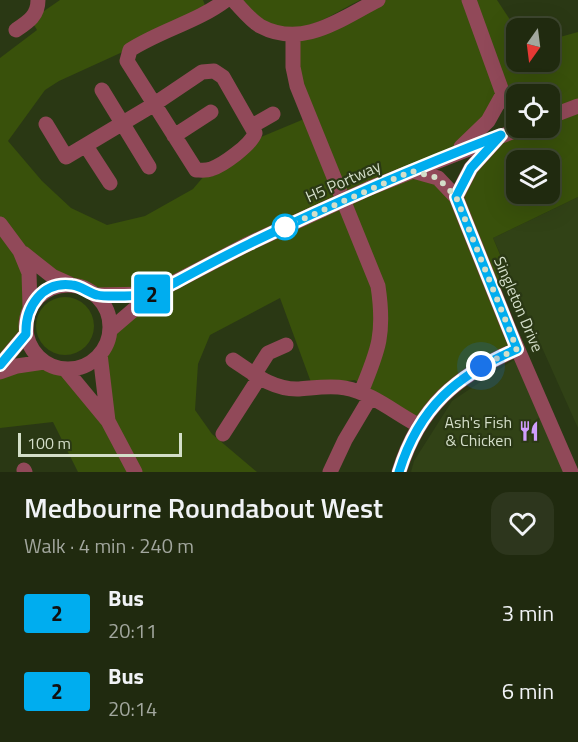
<!DOCTYPE html>
<meta charset="utf-8">
<style>
:root{--surface:#202a0f;--page:#2d361d;--text:#f1f3f6;--muted:#a2a79e;--line:#3d462f}
body{margin:0;font-family:"Titillium Web",sans-serif;background:var(--page);color:var(--text);height:100vh;display:flex;flex-direction:column;font-size:22px;white-space:nowrap}
*{box-sizing:border-box;margin:0}
p{font-size:20px;color:var(--muted)}
.icon{flex:none;width:33px;height:33px;fill:none;stroke:currentColor;stroke-width:2;stroke-linecap:round;stroke-linejoin:round}
.map{position:relative;height:472px;overflow:hidden}
.drawer{display:flex;flex-direction:column;background:var(--surface);flex:1}
.drawer>*{flex:none}
.badge{padding:0 12px;border-radius:4px;font-size:21px;line-height:39px}
.needle{width:39px;rotate:194deg}
.fabs{position:absolute;left:506px;top:18px;display:grid;gap:12px}
.fabs a{display:grid;place-items:center;width:54px;height:54px;border-radius:12px;background:var(--surface);box-shadow:0 6px 24px #0002,0 0 0 2px var(--line);font-size:30px}
.scale{position:absolute;left:18px;bottom:15px;width:164px;box-sizing:border-box;padding-left:6px;border:3px solid #d4dec9;border-top:0;font-size:16px;line-height:21px;white-space:nowrap;color:#d4dec9;-webkit-text-stroke:4px #2a3814;paint-order:stroke}
.you{position:absolute;width:30px;height:30px;margin:-15px;border:4px solid #fff;border-radius:50%;background:#1a73e8;box-shadow:0 0 0 9px #1a73e833}
.map>.badge{position:absolute;translate:-50% -50%;box-shadow:0 0 0 3px #fff}
.round{display:grid;place-items:center;flex:none;width:63px;height:63px;border-radius:18px;background:var(--page)}
.headline{display:flex;align-items:center;justify-content:space-between;height:102px;padding:0 24px}
h1{font-size:28px;font-weight:600;line-height:45px}
ul{padding:0;list-style:none}
li{display:flex;align-items:center;gap:18px;height:78px;padding:0 24px}
li div{flex:1}
li b{display:block;font-size:22px}
li em{font-style:normal}
li .badge{min-width:66px;font-weight:700;text-align:center}
.map>svg:first-child{display:block}
.built{fill:#314216}
.green{fill:#39510b;fill-rule:evenodd}
.lines{fill:none;stroke-linecap:round;stroke-linejoin:round}
.minor{stroke:#914959;stroke-width:15}
.minor-bridge{stroke:#914959;stroke-width:15}
.line-casing{stroke:#fff;stroke-width:14}
.line{stroke:#00adef;stroke-width:9}
.walk{stroke:#d4dec9;stroke-width:6;stroke-dasharray:0 10.8}
.stop-dot{fill:#fff;stroke:#00adef;stroke-width:3}
.labels{text-anchor:middle;stroke-width:4.5;stroke-linejoin:round;paint-order:stroke}
.street-label{font-size:16px;fill:#d4dec9;stroke:#2a3814}
.poi-label{font-size:16px;fill:#d4dec9;stroke:#2a3814;text-anchor:end}
</style>
<div class="map">
<svg width="578" height="472" viewBox="0 0 578 472">
<rect width="100%" height="100%" fill="#2a3814"/>
<!-- built -->
<path class="built" d="M578 197V428L493 238Z
M515 359 564 472H411L414 461 452 401Z"/>
<!-- green -->
<path class="green" d="M60 0H203L208 13 59 81 45 90 8 141 42 181 71 208 107 225 145 216 193 189 210 169 261 137 309 117 293 35 378 0H497L516 29V62H549V40L578 32V197L493 238 512 283 496 293 517 349 500 356 418 425 401 416 355 380 312 385 280 298 210 335 198 364 195 410 212 434 257 472H78L53 422 0 428V372L44 362 65 369 107 420 100 354 106 343 110 330 151 294 96 295 83 288 71 284 22 252 30 306 26 321V334L0 365V58L37 30 31 20ZM503 94 516 113V94H549V128H522L471 168 456 196 413 170 455 153ZM516 160H549V194H516Z
M240 0H360C332 14 300 39 269 24 258 19 248 7 240 0Z
M36 326a29 29 0 1 1 58 0a29 29 0 1 1-58 0Z"/>
<g class="lines">
<!-- minor -->
<path class="minor" d="M233 0C241 8 250 20 260 26 303 49 340 19 378 0
M469 0 503 94 516 113
M16 30C28 22 38 16 38 0
M293 35V67L297 86 378 286C385 333 379 349 361 392
M102 90 149 167
M549 117 578 106
M46 124 66 157 153 105 202 72 214 71 223 77 255 133C251 145 223 165 211 169 206 171 200 170 196 170L127 61 130 50C161 30 197 22 226 0
M252 126 273 114
M174 136 211 112
M86 146 110 183
M461 147 488 121 503 94
M413 171 438 178 456 197 509 329 571 472
M370 188 522 128
M456 197 471 168 499 137
M0 224 20 251 29 273 30 306
M23 253 52 276 70 284
M26 327a42 42 0 1 1 84 0a42 42 0 1 1-84 0Z
M96 295 152 294
M110 330 152 294 248 244 322 210
M100 354 108 421
M233 360C254 374 273 390 299 389 314 388 330 385 345 388 372 393 395 413 418 425
M0 365 26 334
M65 369 108 421 135 472
M0 372 17 366 44 362
M254 375 268 353 286 345
M223 434 259 378
M24 470 25 472
M330 472 345 440 370 398
M399 472C419 407 457 375 517 349"/>
<!-- minor-bridge -->
<path class="minor-bridge" d="M322 210 370 188"/>
</g>
<g class="lines">
<!-- line casing -->
<g class="line-casing">
<path id="line" d="M0 365 26 334C25 307 42 281 72 285 82 286 88 293 97 295 105 297 144 296 152 294 160 292 169 285 176 282 200 269 224 256 249 244 331 204 415 168 501 135L471 168 456 197 517 349C457 375 419 407 399 472"/>
</g>
<!-- line -->
<use href="#line" class="line"/>
<!-- walk -->
<path class="walk" d="M285 227 412 171 438 178 456 197 517 349 481 366"/>
</g>
<!-- icons -->
<defs>
<g id="restaurant-bare" transform="scale(1.62)"><path d="M-5-6h1v4h1v-4h1v4h1v-4h1v5L-1.5 .5V6h-2V.5L-5-1ZM5-6V6H3V1.5H1.5Q1.5-4 5-6Z" fill="#d09dfe" stroke="#2a3814" stroke-width="2.5" paint-order="stroke"/></g>
</defs>
<g fill-rule="evenodd">
<use href="#restaurant-bare" x="529" y="431"/>
</g>
<!-- markers -->
<circle class="stop-dot" cx="285" cy="227" r="12"/>
<g class="labels">
<!-- street labels -->
<g class="street-label">
<text transform="translate(343 181) rotate(-24)" y="6">H5 Portway</text>
<text transform="translate(519 304) rotate(67)" y="6">Singleton Drive</text>
</g>
<!-- poi labels -->
<g class="poi-label">
<text x="512" y="428">Ash's Fish<tspan x="512" dy="18">&amp; Chicken</tspan></text>
</g>
</g>
</svg>
<div class="fabs">
<a><svg class="needle" viewBox="-14 -14 28 28"><path d="M0-13l5 13h-10z" fill="#e53935"/><path d="M0 13l5-13h-10z" fill="#a2a79e"/></svg></a>
<a><svg class="icon" aria-label="locate" viewBox="0 0 24 24"><circle cx="12" cy="12" r="6"/><path d="M12 2v4M12 18v4M2 12h4M18 12h4"/></svg></a>
<a><svg class="icon" aria-label="layers" viewBox="0 0 24 24"><path d="M12 4l9 5-9 5-9-5zM3 14l9 5 9-5"/></svg></a>
</div>
<div class="scale">100 m</div>
<div class="you" style="left:481px;top:366px"></div>
<b class="badge" style="left:152px;top:294px;background:#00adef;color:#111">2</b>
</div>
<section class="drawer">
<div class="headline"><div><h1>Medbourne Roundabout West</h1><p>Walk · 4 min · 240 m</p></div><a class="round"><svg class="icon" aria-label="heart" viewBox="0 0 24 24"><path d="M12 20l-8-8c-3-5 5-10 8-4 3-6 11-1 8 4z"/></svg></a></div>
<ul>
<li><span class="badge" style="background:#00adef;color:#111">2</span><div><b>Bus</b><p>20:11</p></div><em>3 min</em></li>
<li><span class="badge" style="background:#00adef;color:#111">2</span><div><b>Bus</b><p>20:14</p></div><em>6 min</em></li>
</ul>
</section>
